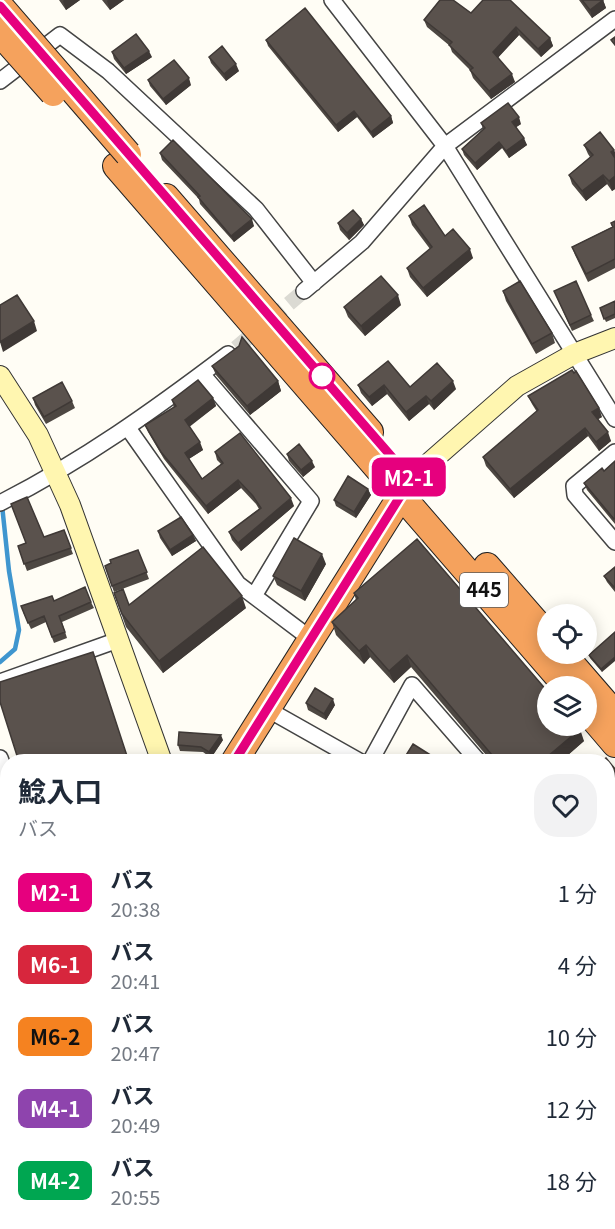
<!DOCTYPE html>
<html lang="ja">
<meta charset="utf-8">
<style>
:root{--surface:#fff;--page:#f2f2f3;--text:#1f2937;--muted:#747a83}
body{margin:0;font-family:Georgia,"Noto Sans JP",serif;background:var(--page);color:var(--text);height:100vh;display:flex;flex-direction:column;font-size:22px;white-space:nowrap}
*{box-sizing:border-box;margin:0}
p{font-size:20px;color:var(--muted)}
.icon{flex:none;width:33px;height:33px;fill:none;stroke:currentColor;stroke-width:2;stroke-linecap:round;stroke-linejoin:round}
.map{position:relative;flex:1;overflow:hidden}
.sheet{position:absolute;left:0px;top:754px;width:615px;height:476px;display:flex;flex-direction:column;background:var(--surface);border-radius:24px 24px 0 0;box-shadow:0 3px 15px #0003}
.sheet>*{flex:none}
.badge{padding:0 12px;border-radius:9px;font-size:21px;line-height:39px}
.fabs{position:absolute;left:537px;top:604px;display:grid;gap:12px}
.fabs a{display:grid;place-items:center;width:60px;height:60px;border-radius:50%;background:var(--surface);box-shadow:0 3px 15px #0003;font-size:30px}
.map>.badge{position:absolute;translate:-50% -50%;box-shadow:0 0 0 3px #fff}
.round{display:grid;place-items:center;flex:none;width:63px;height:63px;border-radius:24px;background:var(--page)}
.headline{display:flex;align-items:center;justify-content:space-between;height:102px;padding:0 18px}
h1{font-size:28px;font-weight:700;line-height:45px}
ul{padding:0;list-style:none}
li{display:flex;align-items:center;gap:18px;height:72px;padding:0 18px}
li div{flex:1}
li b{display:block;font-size:22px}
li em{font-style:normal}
li .badge{min-width:66px;font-weight:700;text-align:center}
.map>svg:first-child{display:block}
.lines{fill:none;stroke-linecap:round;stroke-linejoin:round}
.stream{stroke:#3f96cf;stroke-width:4.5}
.street-tunnel{stroke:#dbdad3;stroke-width:15;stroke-dasharray:15 8;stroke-linecap:butt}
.street-casing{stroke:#444;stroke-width:18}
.secondary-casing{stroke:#333;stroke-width:22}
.highway-casing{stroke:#222;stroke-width:28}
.street{stroke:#fff;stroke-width:15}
.secondary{stroke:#fff6b0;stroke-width:20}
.highway{stroke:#f5a25d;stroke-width:26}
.highway-bridge-casing{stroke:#222;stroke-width:28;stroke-linecap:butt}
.highway-bridge{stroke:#f5a25d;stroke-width:26}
.wall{fill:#4d4742}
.shaded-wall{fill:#3f3936}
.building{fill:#5a524d;stroke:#3f3936;stroke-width:1.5}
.line-casing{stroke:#fff;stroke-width:14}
.line{stroke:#e6007e;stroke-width:9}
.stop-dot{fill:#fff;stroke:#e6007e;stroke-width:3}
.labels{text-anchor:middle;stroke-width:6;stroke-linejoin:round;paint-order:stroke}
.shield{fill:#fff;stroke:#585858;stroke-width:1.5}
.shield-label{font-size:20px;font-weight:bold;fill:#111}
</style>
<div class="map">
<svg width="615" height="1229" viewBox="0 0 615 1229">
<rect width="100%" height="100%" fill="#fffdf5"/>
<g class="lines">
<!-- stream -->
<path class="stream" d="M0 662 15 649 19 630 9 571 2 505
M0 827 8 847
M441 1222 445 1229"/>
<!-- street-tunnel -->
<path class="street-tunnel" d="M236 348 304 291"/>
<!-- street casing -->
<g class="street-casing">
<path id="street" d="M332 0 445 146 615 419
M0 81 60 35 108 71 256 209 314 283
M304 291 362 242 445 146 615 19
M202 374 311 501 254 596
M128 428 238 584 311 639
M615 452 574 486 575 495 615 542
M0 503C83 461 154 410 228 354
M0 682 118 640
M267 709 361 762
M0 758 8 780
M370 762 412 685 479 762
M608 909 615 918
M608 957 615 951
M608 1089 615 1082"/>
</g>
<!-- secondary casing -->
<g class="secondary-casing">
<path id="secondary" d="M0 376 38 435 70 505 162 762
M411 479 517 386 574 354 615 338
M601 1229 615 1217"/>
</g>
<!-- highway casing -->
<g class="highway-casing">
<path id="highway" d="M116 166 567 687
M166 197 370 432
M487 566 548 636
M563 654 615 714
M586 710 615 744
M234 762 411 480
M521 1222 527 1229"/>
</g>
<!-- street -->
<use href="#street" class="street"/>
<!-- secondary -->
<use href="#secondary" class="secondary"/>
<!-- highway -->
<use href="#highway" class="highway"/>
<!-- highway-bridge casing -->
<g class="highway-bridge-casing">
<path id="highway-bridge" d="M0 6 128 154
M0 33 53 93"/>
</g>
<!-- highway-bridge -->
<use href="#highway-bridge" class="highway-bridge"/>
</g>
<!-- wall -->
<path class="wall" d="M59 0H80L66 10Z
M102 0H124L110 10Z
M579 0H603L606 8 592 18Z
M471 13 550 38 553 46 541 57 519 35 498 57 515 82 491 99 473 78 470 70 452 52 450 46 427 27 424 20Z
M266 40 391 116 393 123 373 138 357 117 338 132 268 46Z
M112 52 152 57 126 74 114 59Z
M209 57 239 71 226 81 211 63Z
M148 80 191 85 166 105 150 86Z
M481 123 521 124 516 127 527 145 509 158 502 148 477 170 464 155 462 149 483 129Z
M584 145 615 152V189L612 191 607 184 586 201 572 184 569 175 590 157 588 154Z
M160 153 254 226 234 242 200 204 199 199 162 160Z
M409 216 445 236 473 258 427 297 410 277 407 268 430 249 412 225Z
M361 219 364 225 349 240 340 230 338 223Z
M615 221V268L588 282 575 255 572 247 612 227 611 223Z
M503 291 552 333 555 343 536 354 506 301Z
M554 291 591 315 594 321 572 331Z
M615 301V318L606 322 600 308Z
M401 305 365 336 348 317 344 307Z
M212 366 278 381 281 391 250 415 216 375Z
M358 385 410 387 456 389 434 410 429 404 409 421 387 394 372 406 361 393Z
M528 396 602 417 598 419 611 441 599 451 588 436 514 498 486 466 483 457 537 412 532 404Z
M33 398 72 401 75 408 46 424 35 405Z
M213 398 216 406 189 426 203 450 189 459 202 479 221 464 217 460 215 452 294 506 241 551 232 540 229 532 259 509 256 504 241 488 208 514 164 459 148 432 145 425 174 408 172 400Z
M287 454 315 467 303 477 289 461Z
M615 461V524L587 490 584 483 604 471Z
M368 489 371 495 356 518 336 506 334 500Z
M64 530 73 554 27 571 18 546Z
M158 531 193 535 196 541 172 556 160 538Z
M138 550 149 579 114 592 105 566Z
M326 564 305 601 277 585 273 576Z
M615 567V592L607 582 604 576Z
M114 593 129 605 246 608 163 673 126 627Z
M354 593 584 741 560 762H492L411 667 394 683 370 657 364 664 336 635 332 622 356 600Z
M54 601 91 602 94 608 62 622 67 638 54 643 46 622 31 629 23 612Z
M615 632 602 672 590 658 589 655Z
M306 703 335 705 326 720 308 710Z
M223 740 211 758 203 752 180 751 178 745Z
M608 762 613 885 608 879Z
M615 953V985L608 976V957Z
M608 1008 611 1012 615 1009V1051L612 1053 615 1056V1073L610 1074 608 1071Z"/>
<!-- shaded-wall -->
<path class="shaded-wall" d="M64 0H80L66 10 63 1Z
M108 0H124L110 10 107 1Z
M603 0 606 8 592 18 590 10Z
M516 27 519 35 496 60 493 52Z
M550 38 553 46 541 57 538 49Z
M149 51 152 57 126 74 124 68Z
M236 64 239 71 226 81 224 74Z
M512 74 515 82 491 99 489 91Z
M189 78 191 85 166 105 163 99Z
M354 111 357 117 338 132 336 125Z
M391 116 393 123 373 138 371 132Z
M519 117 521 124 515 128 512 122Z
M524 138 527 145 509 158 506 151Z
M499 142 502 148 477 170 475 163Z
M614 150 615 152V161L611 152Z
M603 175 607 184 586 201 582 191Z
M615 176V189L612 191 609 181Z
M252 219 254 226 234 242 231 236Z
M361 219 364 225 349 240 347 233Z
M470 249 473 258 427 297 423 288Z
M398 295 401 305 365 336 361 326Z
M34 321 37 331 3 352 0 342Z
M278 381 281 391 250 415 247 406Z
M453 381 456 389 434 410 431 401Z
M384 385 387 394 372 406 369 397Z
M426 396 429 404 409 421 406 412Z
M213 398 216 406 188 428 185 420Z
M599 408 602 417 595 421 592 412Z
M585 428 588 436 514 498 510 489Z
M608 432 611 441 599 451 596 442Z
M200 442 203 450 187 460 185 453Z
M312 461 315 467 303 477 301 470Z
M238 480 241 488 208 514 206 506Z
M368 489 371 495 356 518 354 512Z
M291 498 294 506 241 551 238 543Z
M193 535 196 541 172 556 170 550Z
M322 554 326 564 305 601 301 591Z
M242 596 246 608 163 673 159 661Z
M366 645 370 657 364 664 359 651Z
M407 655 411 667 394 683 389 671Z
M615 657V661L602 672 601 669Z
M333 699 335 705 326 720 324 714Z
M580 729 584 741 560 762H541Z
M221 735 223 740 211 758 209 752Z
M615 869V883L613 885 609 875Z
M615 1041V1051L610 1055 608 1047Z"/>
<!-- building -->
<path class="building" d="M440 0H453L471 13 483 0H510L550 38 538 49 516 27 493 52 512 74 489 91 470 70 473 68 449 45 452 42 424 20Z
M582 0H603L590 10Z
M305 8 391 116 371 132 354 111 336 125 266 40Z
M136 34 149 51 124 68 112 52Z
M615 37V45L611 40Z
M222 46 236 64 224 74 209 57Z
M174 60 189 78 163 99 148 80Z
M508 103 519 117 512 122 524 138 506 151 499 142 475 163 462 149 485 128 481 123Z
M600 132 614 150 611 152 615 158V176L609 181 603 175 582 191 569 175 593 155 584 145Z
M173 140 252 219 231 236 198 197 200 196 160 153Z
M424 205 445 236 453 229 470 249 423 288 407 268 432 247 409 216Z
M353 210 361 219 347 233 338 223Z
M615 221V259L586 274 572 247 613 227 611 223Z
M381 276 398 295 361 326 344 307Z
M520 281 552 333 532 344 503 291Z
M576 281 591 315 570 325 554 291Z
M17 295 34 321 0 342V305Z
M615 301V314L604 319 600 308Z
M242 337 278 381 247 406 212 366 239 346Z
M388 361 410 387 437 363 453 381 431 401 426 396 406 412 384 385 369 397 358 385Z
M572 370 574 373 576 371 599 408 592 412 608 432 596 442 585 428 510 489 483 457 538 410 528 396Z
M198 380 213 398 185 420 200 442 185 453 202 479 223 463 215 452 240 433 291 498 238 543 229 532 261 508 253 496 238 480 206 506 161 452 145 425 176 406 172 400Z
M62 382 72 401 44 417 33 398Z
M299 444 312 461 301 470 287 454Z
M615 461V518L614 519 584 483 602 468 604 471Z
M348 476 368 489 354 512 334 500Z
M27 497 44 537 64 530 71 548 24 564 18 546 26 543 11 504Z
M181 517 193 535 170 550 158 531Z
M294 538 322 554 301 591 273 576Z
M417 539 548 692V726H577L580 729 541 762H498L407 655 389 671 366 645 359 651 332 622 358 598 354 593Z
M203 547 242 596 159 661 122 614 114 593 123 589 129 605Z
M138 550 147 572 112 586 105 566 111 563 110 560Z
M615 567V588L604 576Z
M85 587 91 602 59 616 65 632 52 637 44 616 28 623 21 606 52 596 54 601Z
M615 632V657L601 669 589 655Z
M93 652 129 762H19L0 702V682Z
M315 688 333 699 324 714 306 703Z
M179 732 221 735 209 752 201 747 178 745Z
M413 744 440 761 438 762H406L403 760Z
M606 758 615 769V869L609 875 608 873V762H600Z
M615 953V980L608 971V957Z
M608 1008 611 1012 615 1009V1041L608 1047Z
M608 1047 615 1056V1065L608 1066Z"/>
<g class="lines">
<!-- line casing -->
<g class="line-casing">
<path id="line" d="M0 6 411 479 234 762"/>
</g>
<!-- line -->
<use href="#line" class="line"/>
</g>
<!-- markers -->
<circle class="stop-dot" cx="322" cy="376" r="12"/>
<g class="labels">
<!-- shield labels -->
<rect class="shield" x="460" y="573" width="48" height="34" rx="4.5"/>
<g class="shield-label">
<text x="484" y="597">445</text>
</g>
</g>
</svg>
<div class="fabs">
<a><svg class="icon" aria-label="locate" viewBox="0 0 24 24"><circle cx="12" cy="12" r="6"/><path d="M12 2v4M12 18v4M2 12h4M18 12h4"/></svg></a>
<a><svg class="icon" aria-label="layers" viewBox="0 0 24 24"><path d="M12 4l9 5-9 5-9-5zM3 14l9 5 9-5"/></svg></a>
</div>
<b class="badge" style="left:409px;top:477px;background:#e6007e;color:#fff">M2-1</b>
<section class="sheet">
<div class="headline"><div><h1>鯰入口</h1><p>バス</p></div><a class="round"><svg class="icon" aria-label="heart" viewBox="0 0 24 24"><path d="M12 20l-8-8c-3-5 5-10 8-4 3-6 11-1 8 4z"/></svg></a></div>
<ul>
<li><span class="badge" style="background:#e6007e;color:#fff">M2-1</span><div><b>バス</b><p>20:38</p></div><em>1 分</em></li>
<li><span class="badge" style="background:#d7263d;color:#fff">M6-1</span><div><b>バス</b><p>20:41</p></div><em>4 分</em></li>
<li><span class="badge" style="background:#f58220;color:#111">M6-2</span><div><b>バス</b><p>20:47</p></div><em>10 分</em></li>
<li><span class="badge" style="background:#8e44ad;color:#fff">M4-1</span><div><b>バス</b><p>20:49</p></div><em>12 分</em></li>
<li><span class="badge" style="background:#00a651;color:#fff">M4-2</span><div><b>バス</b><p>20:55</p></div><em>18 分</em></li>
</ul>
</section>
</div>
